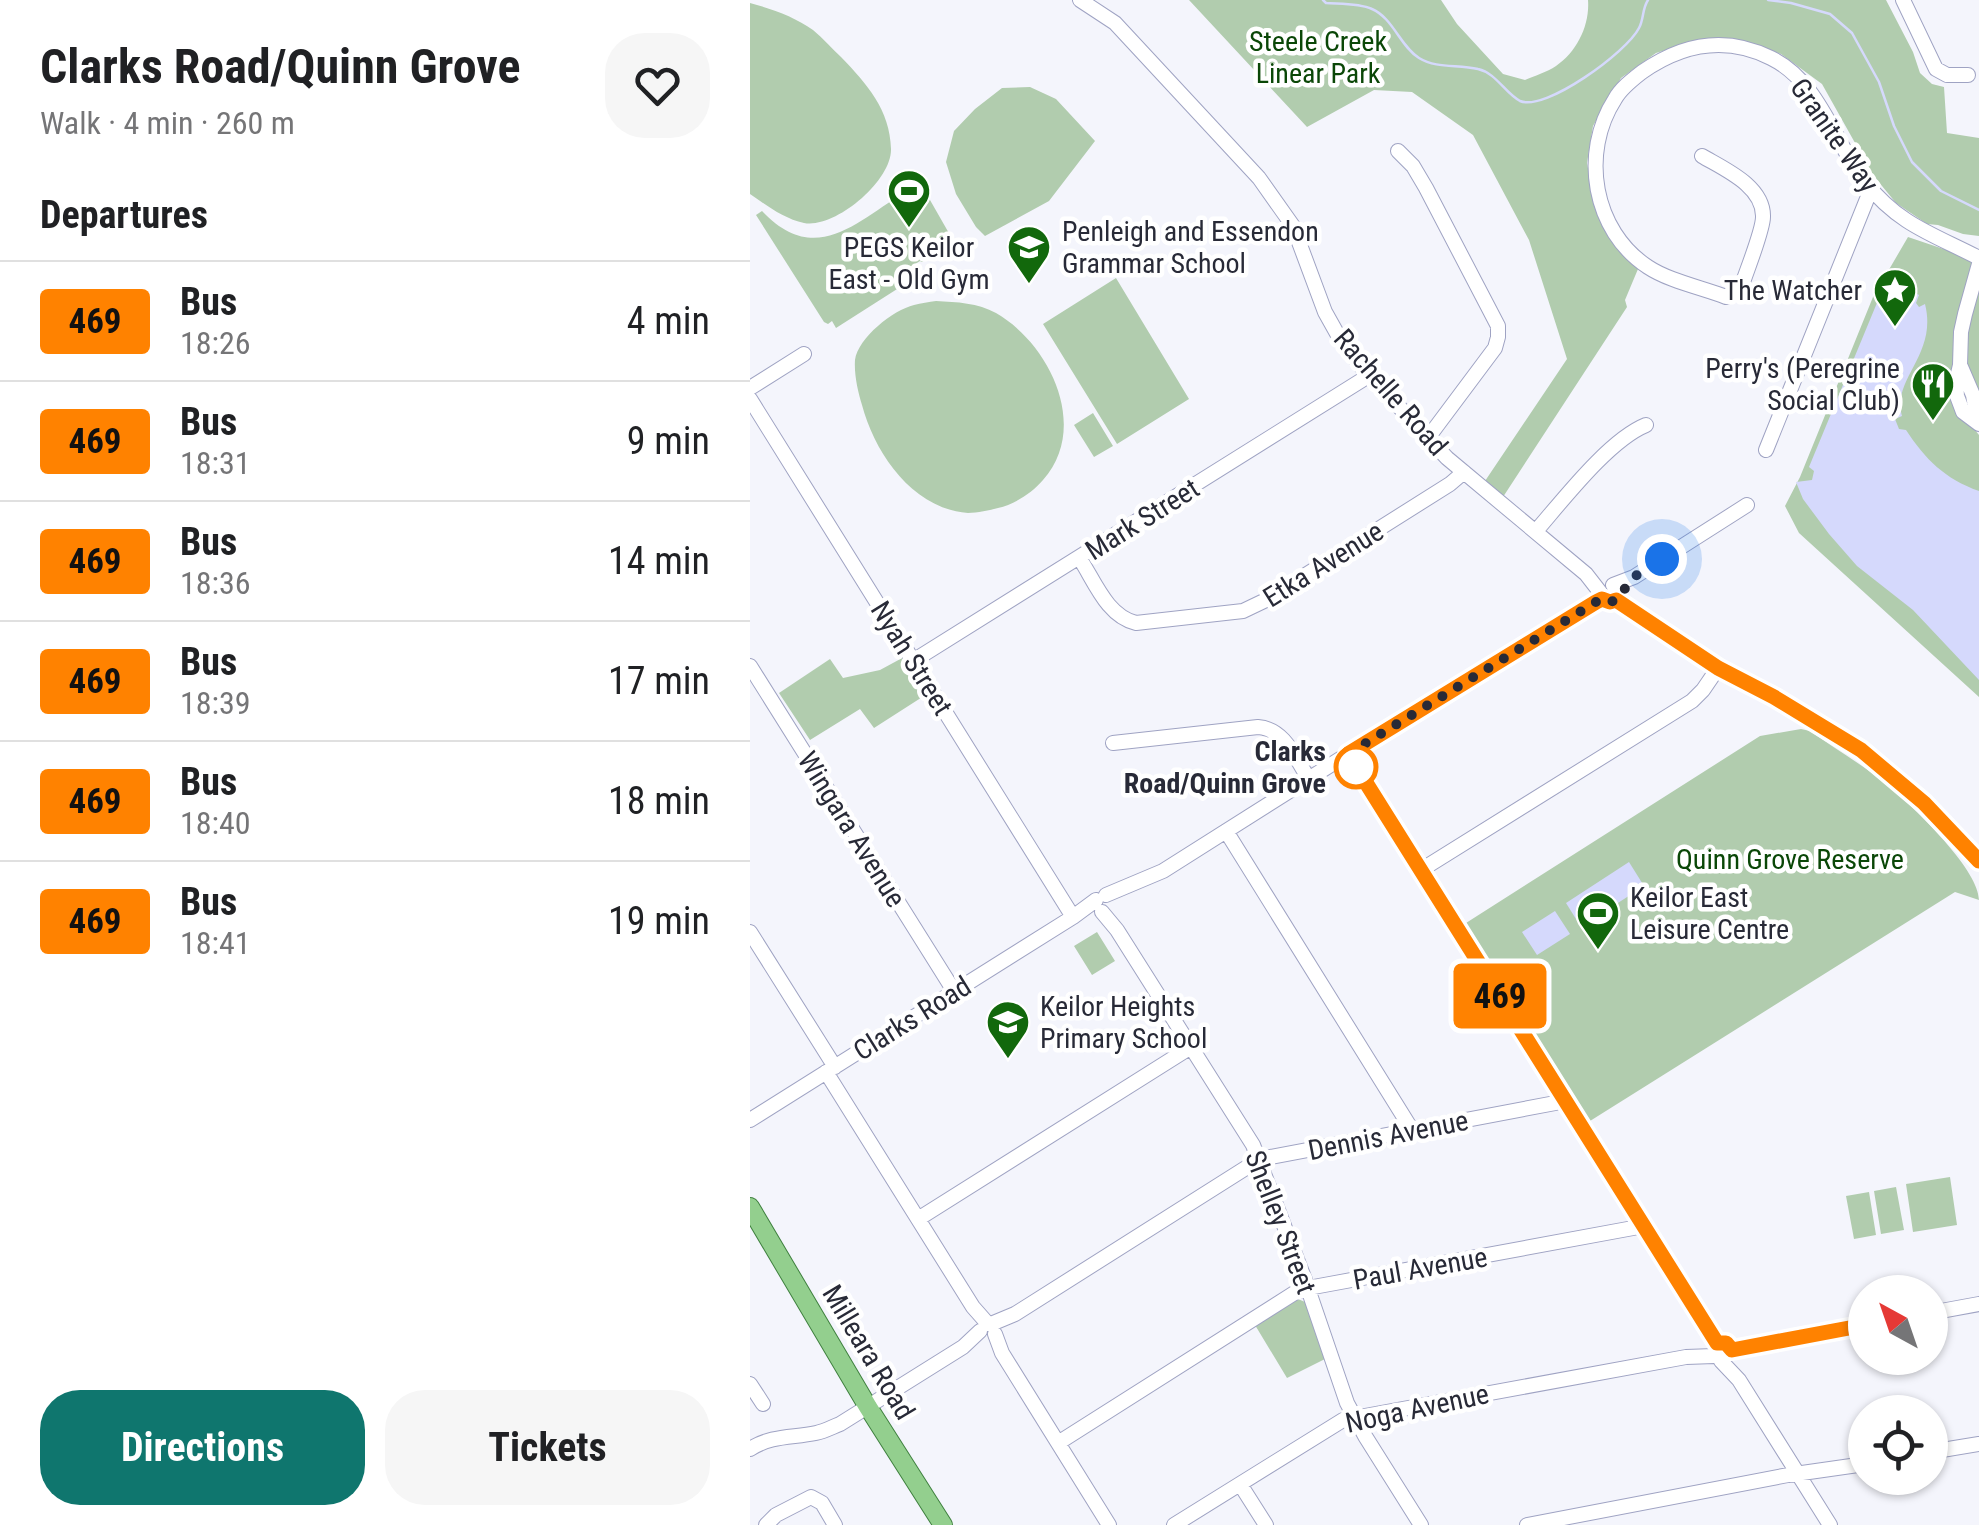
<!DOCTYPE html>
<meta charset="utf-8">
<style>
:root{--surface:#fff;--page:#f6f6f6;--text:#202124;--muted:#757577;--line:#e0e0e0;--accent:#0f766e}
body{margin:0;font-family:"Roboto Condensed",sans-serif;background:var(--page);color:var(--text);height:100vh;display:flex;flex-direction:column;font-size:38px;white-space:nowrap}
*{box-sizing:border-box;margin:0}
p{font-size:32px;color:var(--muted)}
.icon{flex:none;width:55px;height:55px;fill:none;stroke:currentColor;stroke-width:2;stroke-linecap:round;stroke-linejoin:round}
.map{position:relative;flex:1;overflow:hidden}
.panel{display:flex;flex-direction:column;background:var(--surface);width:750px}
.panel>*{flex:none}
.badge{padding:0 20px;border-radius:8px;font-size:35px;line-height:65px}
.needle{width:65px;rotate:320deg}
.tools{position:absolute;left:1098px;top:1275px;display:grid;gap:20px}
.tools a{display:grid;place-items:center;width:100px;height:100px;border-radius:50%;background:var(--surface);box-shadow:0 2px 8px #0004;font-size:50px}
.you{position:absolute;width:50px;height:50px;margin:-25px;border:8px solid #fff;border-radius:50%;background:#1a73e8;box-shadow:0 0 0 15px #1a73e833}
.map>.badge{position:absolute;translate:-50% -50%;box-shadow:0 0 0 5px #fff}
h2{padding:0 40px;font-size:38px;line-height:90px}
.round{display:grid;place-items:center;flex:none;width:105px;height:105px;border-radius:40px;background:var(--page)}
.summary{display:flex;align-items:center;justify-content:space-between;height:170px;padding:0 40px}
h1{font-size:48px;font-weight:700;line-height:75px}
.action{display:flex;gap:20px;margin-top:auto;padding:20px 40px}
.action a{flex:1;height:115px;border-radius:40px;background:var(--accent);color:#fff;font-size:40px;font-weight:700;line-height:115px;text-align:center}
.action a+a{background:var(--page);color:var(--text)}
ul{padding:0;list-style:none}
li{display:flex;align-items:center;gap:30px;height:120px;padding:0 40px;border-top:2px solid var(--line)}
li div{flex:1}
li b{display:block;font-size:38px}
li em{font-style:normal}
li .badge{min-width:110px;font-weight:700;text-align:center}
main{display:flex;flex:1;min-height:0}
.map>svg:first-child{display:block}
.green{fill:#b1ccae}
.water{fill:#d5d9fc}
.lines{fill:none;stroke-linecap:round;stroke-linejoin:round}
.stream{stroke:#d5d9fc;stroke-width:2.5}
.minor-casing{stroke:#9fa3c3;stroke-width:16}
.major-casing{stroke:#3f803f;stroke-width:20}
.minor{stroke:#fff;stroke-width:14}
.major{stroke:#93cf8e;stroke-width:18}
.line-casing{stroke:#fff;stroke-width:22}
.line{stroke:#ff8200;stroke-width:15}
.walk{stroke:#282a37;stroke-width:10;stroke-dasharray:0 18}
.stop-dot{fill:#fff;stroke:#ff8200;stroke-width:5}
.labels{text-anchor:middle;stroke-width:9;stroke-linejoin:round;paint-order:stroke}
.park-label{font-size:28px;fill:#0a4707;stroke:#fff}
.street-label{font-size:28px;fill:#282a37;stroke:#fff}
.poi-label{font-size:28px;fill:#282a37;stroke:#fff;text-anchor:start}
.stop-label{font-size:28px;font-weight:bold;fill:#282a37;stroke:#fff;text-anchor:end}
</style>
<main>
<section class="panel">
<div class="summary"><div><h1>Clarks Road/Quinn Grove</h1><p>Walk · 4 min · 260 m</p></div><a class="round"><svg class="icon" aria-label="heart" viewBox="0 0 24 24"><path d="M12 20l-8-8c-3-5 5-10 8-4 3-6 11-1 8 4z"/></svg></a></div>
<h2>Departures</h2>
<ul>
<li><span class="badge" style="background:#ff8200;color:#111">469</span><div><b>Bus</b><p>18:26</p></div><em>4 min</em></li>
<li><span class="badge" style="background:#ff8200;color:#111">469</span><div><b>Bus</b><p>18:31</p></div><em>9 min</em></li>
<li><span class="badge" style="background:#ff8200;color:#111">469</span><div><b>Bus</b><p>18:36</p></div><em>14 min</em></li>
<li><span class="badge" style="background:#ff8200;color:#111">469</span><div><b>Bus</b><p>18:39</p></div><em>17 min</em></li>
<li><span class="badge" style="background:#ff8200;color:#111">469</span><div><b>Bus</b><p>18:40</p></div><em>18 min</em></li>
<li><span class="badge" style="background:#ff8200;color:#111">469</span><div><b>Bus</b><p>18:41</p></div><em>19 min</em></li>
</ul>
<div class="action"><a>Directions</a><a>Tickets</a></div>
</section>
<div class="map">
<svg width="1229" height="1525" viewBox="0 0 1229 1525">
<rect width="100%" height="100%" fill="#f4f5fc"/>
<!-- green -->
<path class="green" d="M439 0H691L707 24 753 74 775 80C784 76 797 72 806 66 827 52 840 25 838 0H1136L1163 52 1170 73 1182 84 1194 87 1197 133 1229 138V236L1213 234 1188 225 1177 224 1146 203 1123 175 1072 84 1031 54 991 41 949 40 906 53 871 78 843 126 837 163 844 202 863 242 888 269 875 300 877 307 753 497 735 481 817 359 779 240 723 135 662 92 624 90 557 127Z
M0 3C22 9 45 17 63 30 73 38 82 49 91 57 117 84 140 110 141 149 142 181 85 229 54 223 34 219 16 205 0 194Z
M280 87 306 99 345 141 299 201 235 236 226 227 206 194 196 162 204 131 225 109 252 88Z
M151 185 152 191 166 194 172 186 200 235 192 240 195 245 172 262 170 261 149 274 155 284 86 328 82 321 78 324 74 322 6 215 12 211C64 266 104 224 149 196L145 189Z
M1158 237 1229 261V393L1206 407 1229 435V697L1049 533 1035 506 1050 477 1123 297Z
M366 278 439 399 367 444 293 324Z
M186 301C207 302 228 303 246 313 300 344 340 427 293 480 282 493 265 504 248 508 240 510 227 513 218 513 163 509 125 454 112 405 108 392 104 375 105 360 108 338 143 310 164 305 171 303 179 302 186 301Z
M343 413 363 446 344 457 324 425Z
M154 657 177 694 124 728 110 709 60 740 29 693 80 659 93 678 130 670Z
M1051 729 1060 731C1088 751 1125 772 1149 795 1171 815 1229 871 1229 900L1205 892 840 1121 716 923 1010 736Z
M347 932 365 961 342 975 324 946Z
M1200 1177 1207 1225 1163 1232 1156 1184Z
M1146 1187 1154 1230 1131 1234 1124 1191Z
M1119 1192 1126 1235 1104 1239 1096 1196Z
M548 1299 555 1302 577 1358 537 1378 505 1325Z"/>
<!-- water -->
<path class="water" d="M1145 288H1156L1169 295 1166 303 1169 307 1175 304C1188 355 1141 379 1152 416L1145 419 1149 429 1156 430C1175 459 1195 479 1229 491V680L1163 610 1107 566 1079 534 1053 499 1046 482 1062 480 1064 471 1059 467 1129 298 1137 289Z
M879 862 894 886 831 927 816 903Z
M805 911 820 934 787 955 772 932Z"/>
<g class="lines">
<!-- stream -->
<path class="stream" d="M573 0 576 3C590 4 609 3 622 9 643 18 650 46 669 58 687 69 708 64 728 69 746 73 755 93 770 101 795 112 877 52 889 28 894 19 892 9 898 0
M1018 0 1041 3 1080 14 1102 33 1129 82 1144 126 1162 162 1191 191 1229 210"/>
<!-- minor casing -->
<g class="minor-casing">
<path id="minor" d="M330 0 365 23 509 178 543 226 575 312 589 337 609 364 697 458 836 574 850 592
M1153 0 1186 69 1197 75H1218
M648 151 663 166 676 188 748 326V337L745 348 677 439
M952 156C974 169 1014 186 1013 217 1013 231 996 272 991 288L985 294 976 297C953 288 919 281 898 267 843 231 830 153 865 99 871 88 883 79 892 72 932 44 975 35 1021 58 1070 82 1084 143 1116 183 1149 225 1185 235 1229 258
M1229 264 1215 314 1211 332 1210 365 1206 382 1207 396 1213 412 1229 424
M1211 367 1223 395 1228 423
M0 388 54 354
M0 399 323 917
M1016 450 1121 189
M786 531C813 500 859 440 896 425
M330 559C345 582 357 616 386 623L493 611 516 600 700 484 714 472
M863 585 884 577 997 505
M866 600 968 668 1024 697 1111 749 1174 803 1229 861
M163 661 620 375
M0 666 204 991
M363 743 508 727C535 729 545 758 559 779
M598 754 967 1343
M476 831 662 1130
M671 870 942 701 953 690 968 668
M356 895 413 871 598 754 852 599
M352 912 367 930 503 1145 555 1280 597 1403 615 1436 671 1525
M0 932 85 1067
M76 1072 223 1307 238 1324
M0 1120 323 917 346 900
M168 1219 441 1047
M1180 1313 1229 1304
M241 1324 265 1314 510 1159 816 1101
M245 1334 252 1353 359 1525
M982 1351 1115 1325
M971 1361 989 1380 1080 1525
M0 1384 13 1404
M308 1443 546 1292 558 1288 894 1226
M0 1449C22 1435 42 1438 66 1433 75 1431 82 1427 90 1424L213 1347 230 1331
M1180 1452 1229 1444
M490 1484 516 1525
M16 1525 26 1515 61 1497 72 1503 85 1525
M424 1525 593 1420 936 1357 964 1356
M777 1525 1038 1475 1115 1464"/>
</g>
<!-- major casing -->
<g class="major-casing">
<path id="major" d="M0 1207 118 1407 193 1525"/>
</g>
<!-- minor -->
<use href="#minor" class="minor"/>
<!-- major -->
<use href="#major" class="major"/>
</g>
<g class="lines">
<!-- line casing -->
<g class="line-casing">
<path id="line" d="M1115 1325 982 1350 976 1343H967L598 754 846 602 852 599 860 602 866 600 968 668 1024 697 1111 750 1174 803 1229 861"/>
</g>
<!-- line -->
<use href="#line" class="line"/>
<!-- walk -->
<path class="walk" d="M606 767 598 754 846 602 852 599 860 602 866 600 884 577 912 559"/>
</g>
<!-- icons -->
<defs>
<g id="stadium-pin" transform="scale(2.25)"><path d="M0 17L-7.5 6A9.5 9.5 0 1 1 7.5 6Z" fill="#12680c" stroke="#fff"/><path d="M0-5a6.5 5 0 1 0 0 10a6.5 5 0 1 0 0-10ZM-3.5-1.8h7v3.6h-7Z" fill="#fff"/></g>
<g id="school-pin" transform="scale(2.25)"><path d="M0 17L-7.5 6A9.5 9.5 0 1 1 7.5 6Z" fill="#12680c" stroke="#fff"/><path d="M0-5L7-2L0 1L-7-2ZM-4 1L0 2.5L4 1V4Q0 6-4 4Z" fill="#fff"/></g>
<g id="sight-pin" transform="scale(2.25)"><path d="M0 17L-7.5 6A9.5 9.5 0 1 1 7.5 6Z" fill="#12680c" stroke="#fff"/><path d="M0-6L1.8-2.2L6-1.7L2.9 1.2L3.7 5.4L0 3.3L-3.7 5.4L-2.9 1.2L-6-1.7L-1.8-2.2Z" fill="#fff"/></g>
<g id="restaurant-pin" transform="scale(2.25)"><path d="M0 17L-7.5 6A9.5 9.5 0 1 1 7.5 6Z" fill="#12680c" stroke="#fff"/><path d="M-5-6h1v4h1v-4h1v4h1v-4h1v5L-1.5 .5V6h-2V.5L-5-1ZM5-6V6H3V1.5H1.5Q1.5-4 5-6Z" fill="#fff"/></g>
</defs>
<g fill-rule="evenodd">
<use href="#stadium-pin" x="159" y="191"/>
<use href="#school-pin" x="279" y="247"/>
<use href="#sight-pin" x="1145" y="290"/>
<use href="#restaurant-pin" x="1183" y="384"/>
<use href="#stadium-pin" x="848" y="913"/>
<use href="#school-pin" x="258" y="1022"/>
</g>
<!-- markers -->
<circle class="stop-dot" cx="606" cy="767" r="20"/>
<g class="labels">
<!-- park labels -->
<g class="park-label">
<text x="568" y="51">Steele Creek<tspan x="568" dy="32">Linear Park</tspan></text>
<text x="1040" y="869">Quinn Grove Reserve</text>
</g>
<!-- street labels -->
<g class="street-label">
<text transform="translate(1085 135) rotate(55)" y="10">Granite Way</text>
<text transform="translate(641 392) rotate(49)" y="10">Rachelle Road</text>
<text transform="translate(392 519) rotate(-32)" y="10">Mark Street</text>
<text transform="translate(573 564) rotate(-32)" y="10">Etka Avenue</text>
<text transform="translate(162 658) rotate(58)" y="10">Nyah Street</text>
<text transform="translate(102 829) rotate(58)" y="10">Wingara Avenue</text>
<text transform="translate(162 1018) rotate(-32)" y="10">Clarks Road</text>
<text transform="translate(638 1135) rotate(-11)" y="10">Dennis Avenue</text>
<text transform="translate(531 1222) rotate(69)" y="10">Shelley Street</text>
<text transform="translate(670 1268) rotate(-10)" y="10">Paul Avenue</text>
<text transform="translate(119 1352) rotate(59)" y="10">Milleara Road</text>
<text transform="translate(667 1408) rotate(-12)" y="10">Noga Avenue</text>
</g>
<!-- poi labels -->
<g class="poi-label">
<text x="312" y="241">Penleigh and Essendon<tspan x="312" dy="32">Grammar School</tspan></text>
<text x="159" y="257" text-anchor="middle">PEGS Keilor<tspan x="159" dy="32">East - Old Gym</tspan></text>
<text x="1112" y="300" text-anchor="end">The Watcher</text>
<text x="1150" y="378" text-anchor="end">Perry's (Peregrine<tspan x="1150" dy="32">Social Club)</tspan></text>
<text x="880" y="907">Keilor East<tspan x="880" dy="32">Leisure Centre</tspan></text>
<text x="290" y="1016">Keilor Heights<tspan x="290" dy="32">Primary School</tspan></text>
</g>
<!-- stop labels -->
<g class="stop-label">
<text x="576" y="761">Clarks<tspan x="576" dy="32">Road/Quinn Grove</tspan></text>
</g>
</g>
</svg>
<div class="tools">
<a><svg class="needle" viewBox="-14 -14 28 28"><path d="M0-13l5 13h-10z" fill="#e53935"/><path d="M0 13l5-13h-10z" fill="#757577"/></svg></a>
<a><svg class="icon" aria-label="locate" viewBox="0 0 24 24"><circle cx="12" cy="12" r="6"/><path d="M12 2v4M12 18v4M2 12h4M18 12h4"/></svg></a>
</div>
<div class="you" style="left:912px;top:559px"></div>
<b class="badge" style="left:750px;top:996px;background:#ff8200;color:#111">469</b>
</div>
</main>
